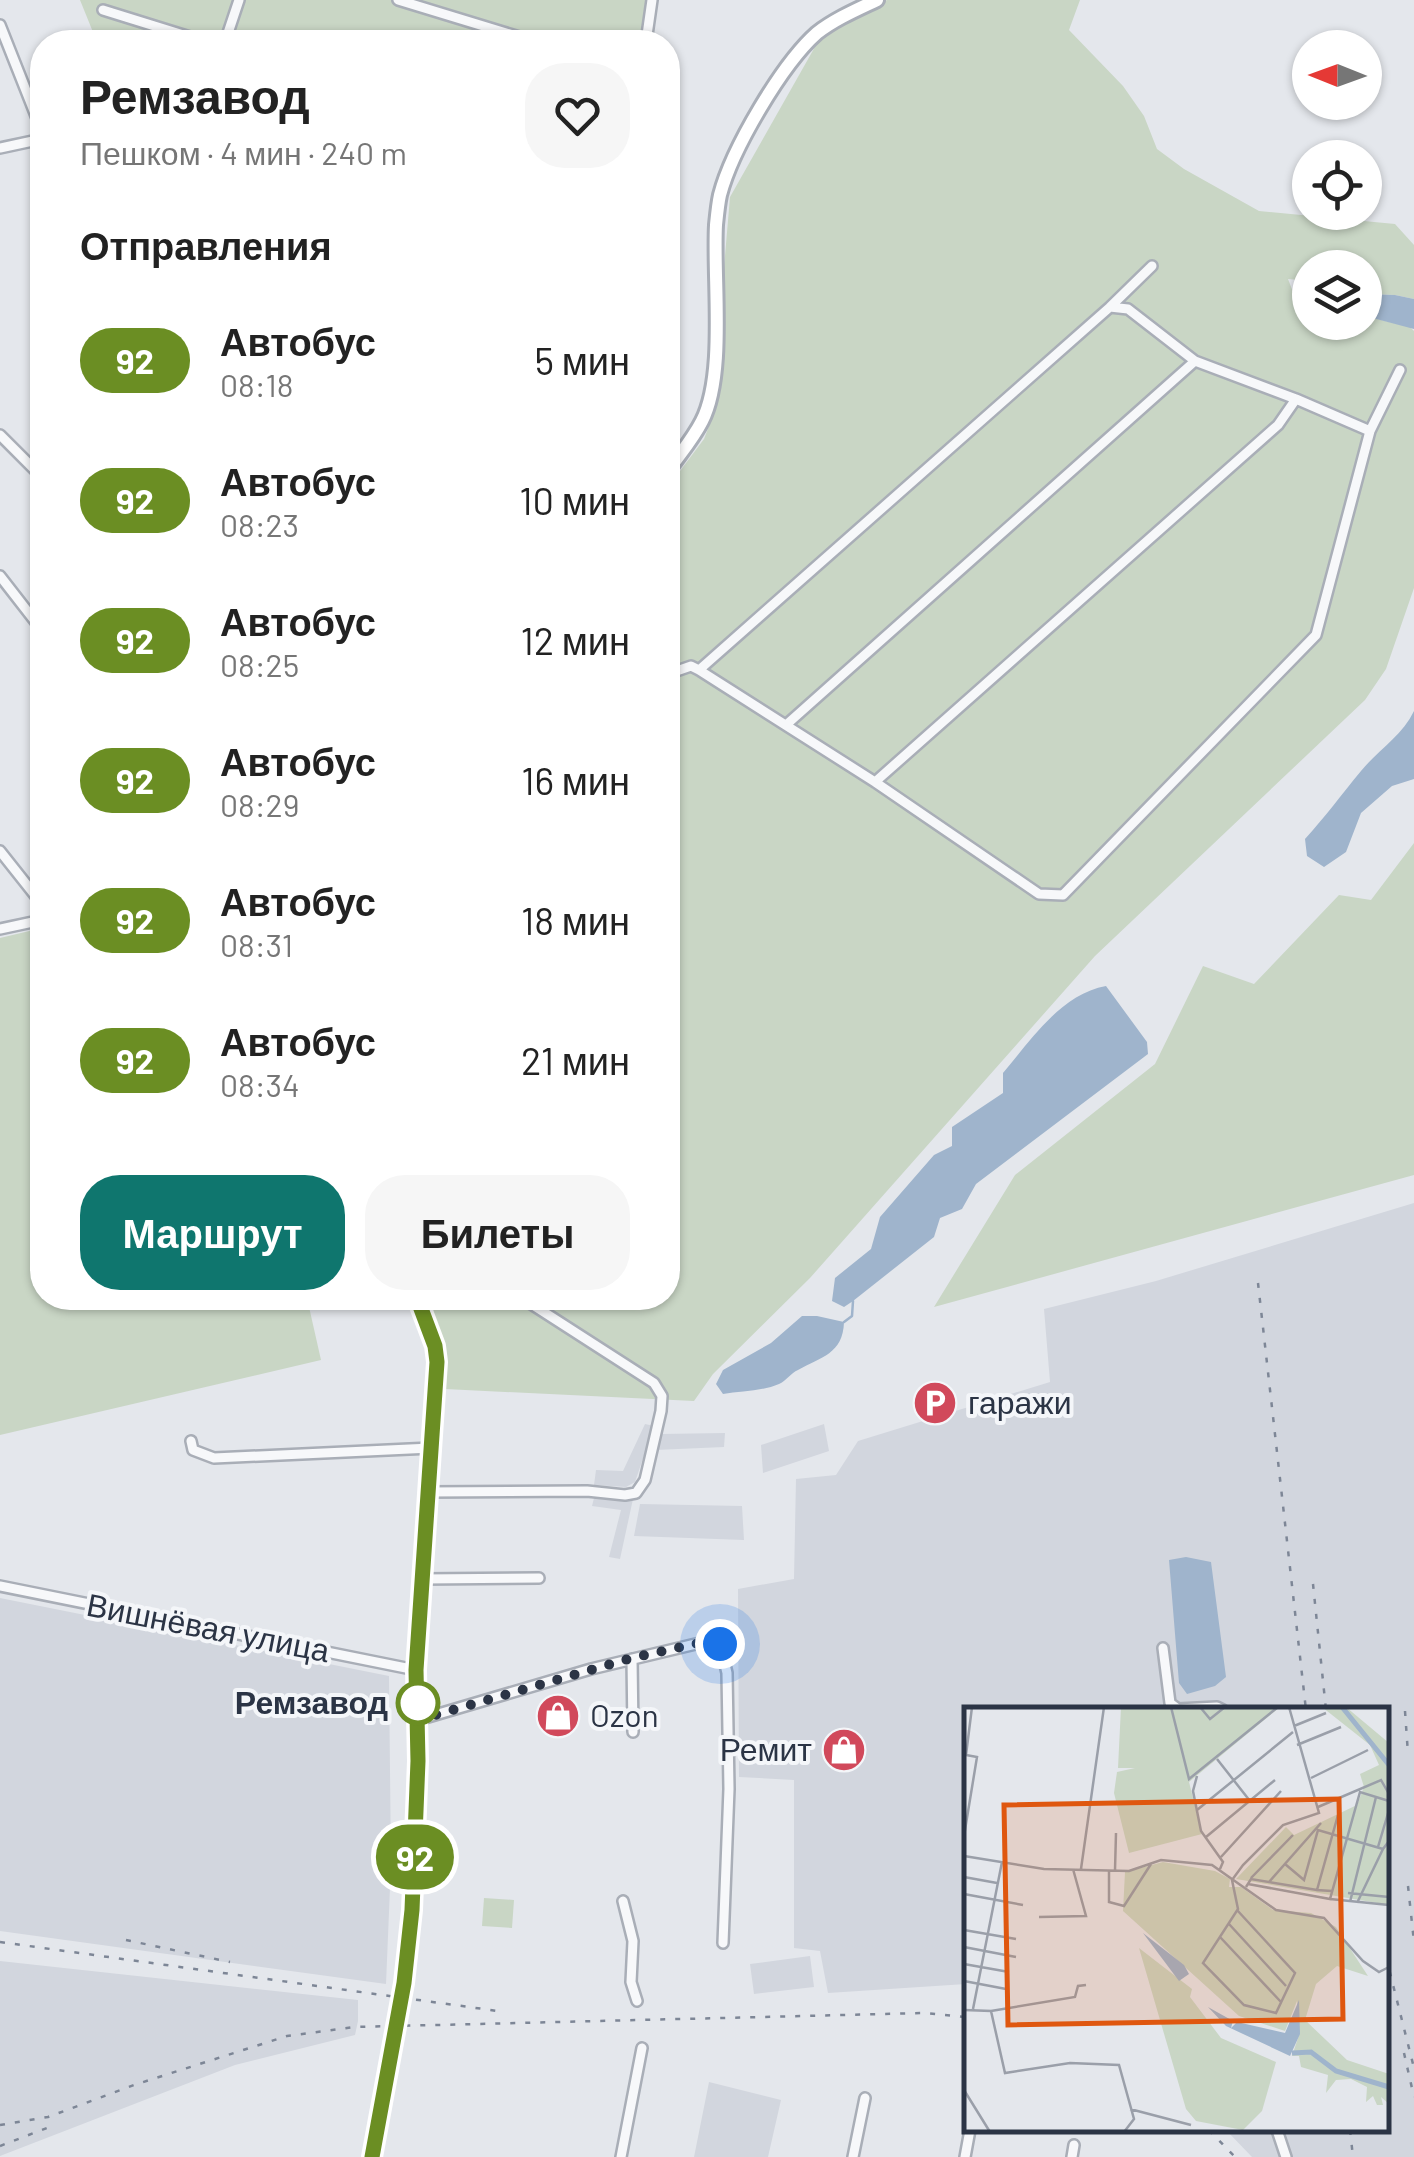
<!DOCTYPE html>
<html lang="ru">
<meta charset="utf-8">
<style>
:root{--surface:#fff;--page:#f6f6f6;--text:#222;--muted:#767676;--accent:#0f766e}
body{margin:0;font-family:Barlow,sans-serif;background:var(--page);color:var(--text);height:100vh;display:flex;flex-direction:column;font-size:38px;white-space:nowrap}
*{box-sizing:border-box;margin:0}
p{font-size:32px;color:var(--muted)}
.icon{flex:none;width:55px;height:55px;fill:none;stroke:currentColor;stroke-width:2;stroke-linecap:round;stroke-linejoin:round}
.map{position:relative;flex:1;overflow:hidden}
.sheet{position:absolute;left:30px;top:30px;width:650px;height:1280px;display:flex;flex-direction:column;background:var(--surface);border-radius:40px;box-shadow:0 2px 8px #0004}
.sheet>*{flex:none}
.badge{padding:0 20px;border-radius:32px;font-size:35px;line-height:65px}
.needle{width:65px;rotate:271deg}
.buttons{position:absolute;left:1292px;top:30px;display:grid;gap:20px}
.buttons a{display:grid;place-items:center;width:90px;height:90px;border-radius:50%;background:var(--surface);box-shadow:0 2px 8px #0004;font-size:50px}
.you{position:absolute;width:50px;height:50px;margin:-25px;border:8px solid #fff;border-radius:50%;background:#1a73e8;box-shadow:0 0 0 15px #1a73e833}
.map>.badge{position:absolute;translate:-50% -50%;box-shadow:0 0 0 5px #fff}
h2{padding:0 50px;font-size:38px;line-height:90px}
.round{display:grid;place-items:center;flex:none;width:105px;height:105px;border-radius:40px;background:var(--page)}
.overview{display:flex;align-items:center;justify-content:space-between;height:170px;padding:0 50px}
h1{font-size:48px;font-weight:600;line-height:75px}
.button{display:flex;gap:20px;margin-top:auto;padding:20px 50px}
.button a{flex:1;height:115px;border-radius:40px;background:var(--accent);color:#fff;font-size:40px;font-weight:600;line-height:115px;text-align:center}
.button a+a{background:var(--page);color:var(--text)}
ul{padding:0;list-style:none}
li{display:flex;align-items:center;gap:30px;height:140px;padding:0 50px}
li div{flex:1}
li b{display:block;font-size:38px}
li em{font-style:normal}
li .badge{min-width:110px;font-weight:700;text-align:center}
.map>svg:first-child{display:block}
.built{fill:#d2d6de}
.green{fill:#c9d6c5}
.water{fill:#9fb4cc}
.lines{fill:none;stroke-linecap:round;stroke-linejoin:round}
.stream{stroke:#9fb4cc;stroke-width:2.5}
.street-casing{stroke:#a9aeb7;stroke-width:14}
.secondary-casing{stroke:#a9aeb7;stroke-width:18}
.street{stroke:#f7f8fa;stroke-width:9}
.secondary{stroke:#fff;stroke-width:12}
.rail{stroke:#7d8696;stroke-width:2.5;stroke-dasharray:5 10;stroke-linecap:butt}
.line-casing{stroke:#fff;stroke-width:22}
.line{stroke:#6b8e23;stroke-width:15}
.walk{stroke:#2b3445;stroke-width:10;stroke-dasharray:0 18}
.stop-dot{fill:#fff;stroke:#6b8e23;stroke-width:5}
.labels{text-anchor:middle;stroke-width:8;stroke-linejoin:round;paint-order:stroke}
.poi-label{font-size:32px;fill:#2b3445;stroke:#f4f6f9;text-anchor:start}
.street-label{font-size:32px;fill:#2b3445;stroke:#f4f6f9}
.stop-label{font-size:32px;font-weight:bold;fill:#2b3445;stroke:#f4f6f9;text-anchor:end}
.inset-river{fill:none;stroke:#9fb4cc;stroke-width:5}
.inset-road{fill:none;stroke:#9a9fa9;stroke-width:2.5}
.view{fill:#df570f;fill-opacity:0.15;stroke:#df570f;stroke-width:5}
.inset-edge{fill:none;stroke:#2b3445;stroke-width:5}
</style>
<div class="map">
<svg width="1414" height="2157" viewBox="0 0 1414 2157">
<rect width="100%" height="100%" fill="#e4e7ec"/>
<!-- built -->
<path class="built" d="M1414 1203V2157H1252L1226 2130H1386V1710H966V1984L828 1993 820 1951 794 1948V1780L739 1777 738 1589 794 1579 796 1479 836 1475 858 1441 1050 1382 1044 1309 1156 1281Z
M645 1424 654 1426 635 1482 626 1487 594 1485 596 1470 623 1471Z
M824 1424 829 1451 763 1473 761 1445Z
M725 1433 724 1447 655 1450 660 1434Z
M595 1494 633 1499 620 1559 609 1557 621 1510 592 1506Z
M640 1504 742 1506 744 1540 634 1536Z
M0 1598 389 1676 391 1864 386 1984 0 1931Z
M810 1956 814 1987 754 1994 750 1964Z
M0 1961 358 2000V2021L355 2035 235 2065 0 2156Z
M709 2082 781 2100 768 2157H694Z"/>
<!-- green -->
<path class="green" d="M80 0H647L641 42H97Z
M887 0H1080L1069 30 1123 86 1144 116 1157 149 1184 169 1259 211 1395 224 1414 245V299L1395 295 1365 294V268H1310V281L1288 279 1293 292 1310 299V322H1365V316L1410 327 1414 331V588L1386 669 1365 700 1095 956 810 1278 713 1374 694 1401 445 1389 447 1358 429 1298H668V487L704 439 711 421 730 197 820 38Z
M1414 843V1175L934 1307 1015 1175 1155 1064 1203 966 1254 984 1339 895 1371 900Z
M42 928V1298H307L321 1360 0 1435V938Z
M484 1898 514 1900 512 1928 482 1926Z"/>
<!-- water -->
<path class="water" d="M1365 294 1395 295 1414 299V329L1365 316Z
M1414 711V779L1392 786 1361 813 1346 852 1324 867 1307 856 1305 839C1325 817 1342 794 1361 771 1378 750 1402 736 1414 711Z
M1106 986 1147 1042 1148 1054 976 1184 962 1209 940 1218 934 1237 853 1301 844 1307 832 1301 835 1278 871 1249 880 1217 934 1155 952 1146V1127L1003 1093V1073C1031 1040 1061 994 1106 986Z
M802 1316H817L844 1322C843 1354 821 1357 798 1370 791 1373 786 1381 779 1384 763 1391 741 1391 723 1394L716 1384 723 1370 771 1343Z
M1186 1557 1211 1562 1226 1677 1215 1686 1187 1694 1179 1683 1169 1560Z"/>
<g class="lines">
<!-- stream -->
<path class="stream" d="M844 1322 852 1316 853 1301"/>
<!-- street casing -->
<g class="street-casing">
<path id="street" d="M398 0 536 42
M103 10 206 42
M0 25 42 131
M225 42 239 0
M646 42 652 0
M0 148 42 139
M1110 307 1152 266
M1370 431 1400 370
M0 435 42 477
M0 576 42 630
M668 674 691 666 699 670 875 782 1039 894 1063 895 1316 635 1370 431 1296 399 1195 361 1128 309 1110 307 699 670
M786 725 1195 361
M875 782 1278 425 1296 399
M0 851 42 904
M0 929 42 920
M191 1441 193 1450 214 1458 431 1448
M428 1492 587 1491 625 1495 636 1493 645 1480 661 1411 662 1396 654 1383 522 1298
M422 1579 539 1578
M0 1586 416 1670
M1163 1648 1170 1703 1178 1709 1217 1707 1223 1710
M632 1659 633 1732
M418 1720 591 1669 704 1642 720 1644 727 1673 729 1789 723 1943
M623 1901 633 1941 631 1982 637 2001
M1277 2130 1286 2157
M621 2157 642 2048
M853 2157 865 2098
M965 2157 970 2130
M1072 2157 1074 2145"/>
</g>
<!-- secondary casing -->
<g class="secondary-casing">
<path id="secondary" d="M668 471C679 455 693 439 702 421 726 374 713 280 716 225 717 215 718 204 720 195 732 149 782 64 817 33 835 19 856 10 877 0
M372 2157 402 1998 411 1928 417 1788 416 1670 437 1362 430 1328 417 1298"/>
</g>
<!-- street -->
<use href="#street" class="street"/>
<!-- secondary -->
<use href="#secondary" class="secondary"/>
<!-- rail -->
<path class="rail" d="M1258 1283 1306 1710
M1313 1584 1326 1710
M1364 1710V1701
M1405 1711 1408 1754
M1408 1886 1414 1942
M126 1940 230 1962
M0 1942 505 2012
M1386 1957 1414 2068
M1404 2053 1414 2097
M0 2125 48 2117 134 2085 287 2036 354 2027 925 2013 966 2017
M1209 2130 1235 2157
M1350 2130 1353 2157
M0 2146 52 2126"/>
</g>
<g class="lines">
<!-- line casing -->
<g class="line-casing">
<path id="line" d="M372 2157 404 1983 412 1910 418 1761 416 1670 437 1362 435 1346 417 1298"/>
</g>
<!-- line -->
<use href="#line" class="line"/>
<!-- walk -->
<path class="walk" d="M418 1703V1720L632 1658 704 1642 720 1644"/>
</g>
<!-- icons -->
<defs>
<g id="parking-disc" transform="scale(2.25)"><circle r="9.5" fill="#d1495b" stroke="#f4f6f9"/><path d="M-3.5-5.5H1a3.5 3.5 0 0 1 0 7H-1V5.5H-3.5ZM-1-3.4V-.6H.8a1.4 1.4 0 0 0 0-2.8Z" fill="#fff"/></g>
<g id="shop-disc" transform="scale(2.25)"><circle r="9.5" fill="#d1495b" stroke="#f4f6f9"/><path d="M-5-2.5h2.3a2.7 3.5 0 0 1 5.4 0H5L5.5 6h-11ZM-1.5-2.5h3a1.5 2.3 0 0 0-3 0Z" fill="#fff"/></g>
</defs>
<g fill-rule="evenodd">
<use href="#parking-disc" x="935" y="1403"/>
<use href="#shop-disc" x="558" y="1716"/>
<use href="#shop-disc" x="844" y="1750"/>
</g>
<!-- markers -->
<circle class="stop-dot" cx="418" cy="1703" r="20"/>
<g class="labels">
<!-- poi labels -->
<g class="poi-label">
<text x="968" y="1414">гаражи</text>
<text x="590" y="1727">Ozon</text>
<text x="812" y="1761" text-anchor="end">Ремит</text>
</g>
<!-- street labels -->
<g class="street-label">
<text transform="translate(208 1628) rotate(11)" y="11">Вишнёвая улица</text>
</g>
<!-- stop labels -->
<g class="stop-label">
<text x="388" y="1714">Ремзавод</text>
</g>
</g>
<!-- overview -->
<g transform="translate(964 1707)">
<rect width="425" height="425" fill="#e4e7ec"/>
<path d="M157 0H316L225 75 238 127 165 146 150 86 153 65 171 61H154ZM358 0H382L425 36V198L272 172 322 120 330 128 393 98 400 80 396 67 415 58 406 38ZM199 155 251 164 266 172 265 180H277L309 203 347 206 372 220 404 269 373 259 352 277 341 313 383 353 425 367V397L417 390 419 398H413L409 389 402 395 403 380 387 372 372 373 362 386 364 368 337 360 335 349H328L335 328 333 294 321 324 275 309 159 204 161 165ZM175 241 228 282 226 290 257 331 312 355 298 404 279 423 232 414 222 402Z" fill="#c9d6c5"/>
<path d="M179 226 220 258 225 267 215 274ZM335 293 336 327 326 349 262 319 244 300 269 314 267 321 273 315 321 326Z" fill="#9fb4cc"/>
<path class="inset-river" d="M378 0 425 58M328 346 347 345 372 364 425 380"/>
<path class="inset-road" d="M207 0 225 72 314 0M236 0 246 12 261 0M330 19 362 6M333 38 377 20M253 52 286 94M233 69 229 84 237 124 259 155 256 162M347 71 404 43M354 100 417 73 425 87M233 103 329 25M0 129 13 50 2 48 8 0M242 130 311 73M414 140 425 103M0 149 80 162 165 164 197 153 248 158 312 203 360 211 399 254 415 265 425 260M257 150 317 84M321 157 340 173 354 123 419 142 425 134M117 162 140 0M145 163V195L160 199 187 157M151 163 152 126M0 170 33 176M287 171 329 128M305 175 357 116M284 177 366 192 396 85 425 94M282 180 287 172 353 183M368 184 353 183 374 108M384 186 425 190M0 187 59 198M366 192 425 198M386 195 412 90M393 196 419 142M273 203 331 266 312 306 280 298 239 256 274 202 268 173 279 158 319 118 355 106 325 0M75 210 122 209 109 162M265 217 322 279M0 223 52 232M256 230 317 295M0 240 52 250M0 257 45 265M0 274 42 282M9 302 38 155M0 303 27 304 41 366 106 356 155 358 170 412 160 425M27 304 111 290 114 279 122 278M0 383 26 425M166 402 227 418"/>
<path class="view" d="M375 92 379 312 44 318 40 98Z"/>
<rect width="425" height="425" class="inset-edge"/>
</g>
</svg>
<div class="buttons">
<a><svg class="needle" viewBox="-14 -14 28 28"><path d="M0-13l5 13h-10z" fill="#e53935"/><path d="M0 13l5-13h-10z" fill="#767676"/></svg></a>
<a><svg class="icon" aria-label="locate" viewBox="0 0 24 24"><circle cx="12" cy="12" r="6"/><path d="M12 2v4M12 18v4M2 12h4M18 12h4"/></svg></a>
<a><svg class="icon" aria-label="layers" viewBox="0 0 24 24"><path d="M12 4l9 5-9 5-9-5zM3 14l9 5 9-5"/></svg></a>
</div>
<div class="you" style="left:720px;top:1644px"></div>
<b class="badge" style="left:415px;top:1857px;background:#6b8e23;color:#fff">92</b>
<section class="sheet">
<div class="overview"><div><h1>Ремзавод</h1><p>Пешком · 4 мин · 240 m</p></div><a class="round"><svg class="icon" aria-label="heart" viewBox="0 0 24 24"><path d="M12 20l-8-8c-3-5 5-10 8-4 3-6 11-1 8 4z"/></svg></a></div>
<h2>Отправления</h2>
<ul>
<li><span class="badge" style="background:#6b8e23;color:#fff">92</span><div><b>Автобус</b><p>08:18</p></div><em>5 мин</em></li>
<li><span class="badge" style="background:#6b8e23;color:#fff">92</span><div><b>Автобус</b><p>08:23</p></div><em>10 мин</em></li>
<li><span class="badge" style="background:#6b8e23;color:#fff">92</span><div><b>Автобус</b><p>08:25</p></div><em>12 мин</em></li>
<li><span class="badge" style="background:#6b8e23;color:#fff">92</span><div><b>Автобус</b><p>08:29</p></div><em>16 мин</em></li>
<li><span class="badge" style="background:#6b8e23;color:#fff">92</span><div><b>Автобус</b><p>08:31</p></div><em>18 мин</em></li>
<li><span class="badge" style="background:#6b8e23;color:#fff">92</span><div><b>Автобус</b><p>08:34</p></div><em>21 мин</em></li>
</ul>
<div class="button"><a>Маршрут</a><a>Билеты</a></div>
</section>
</div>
